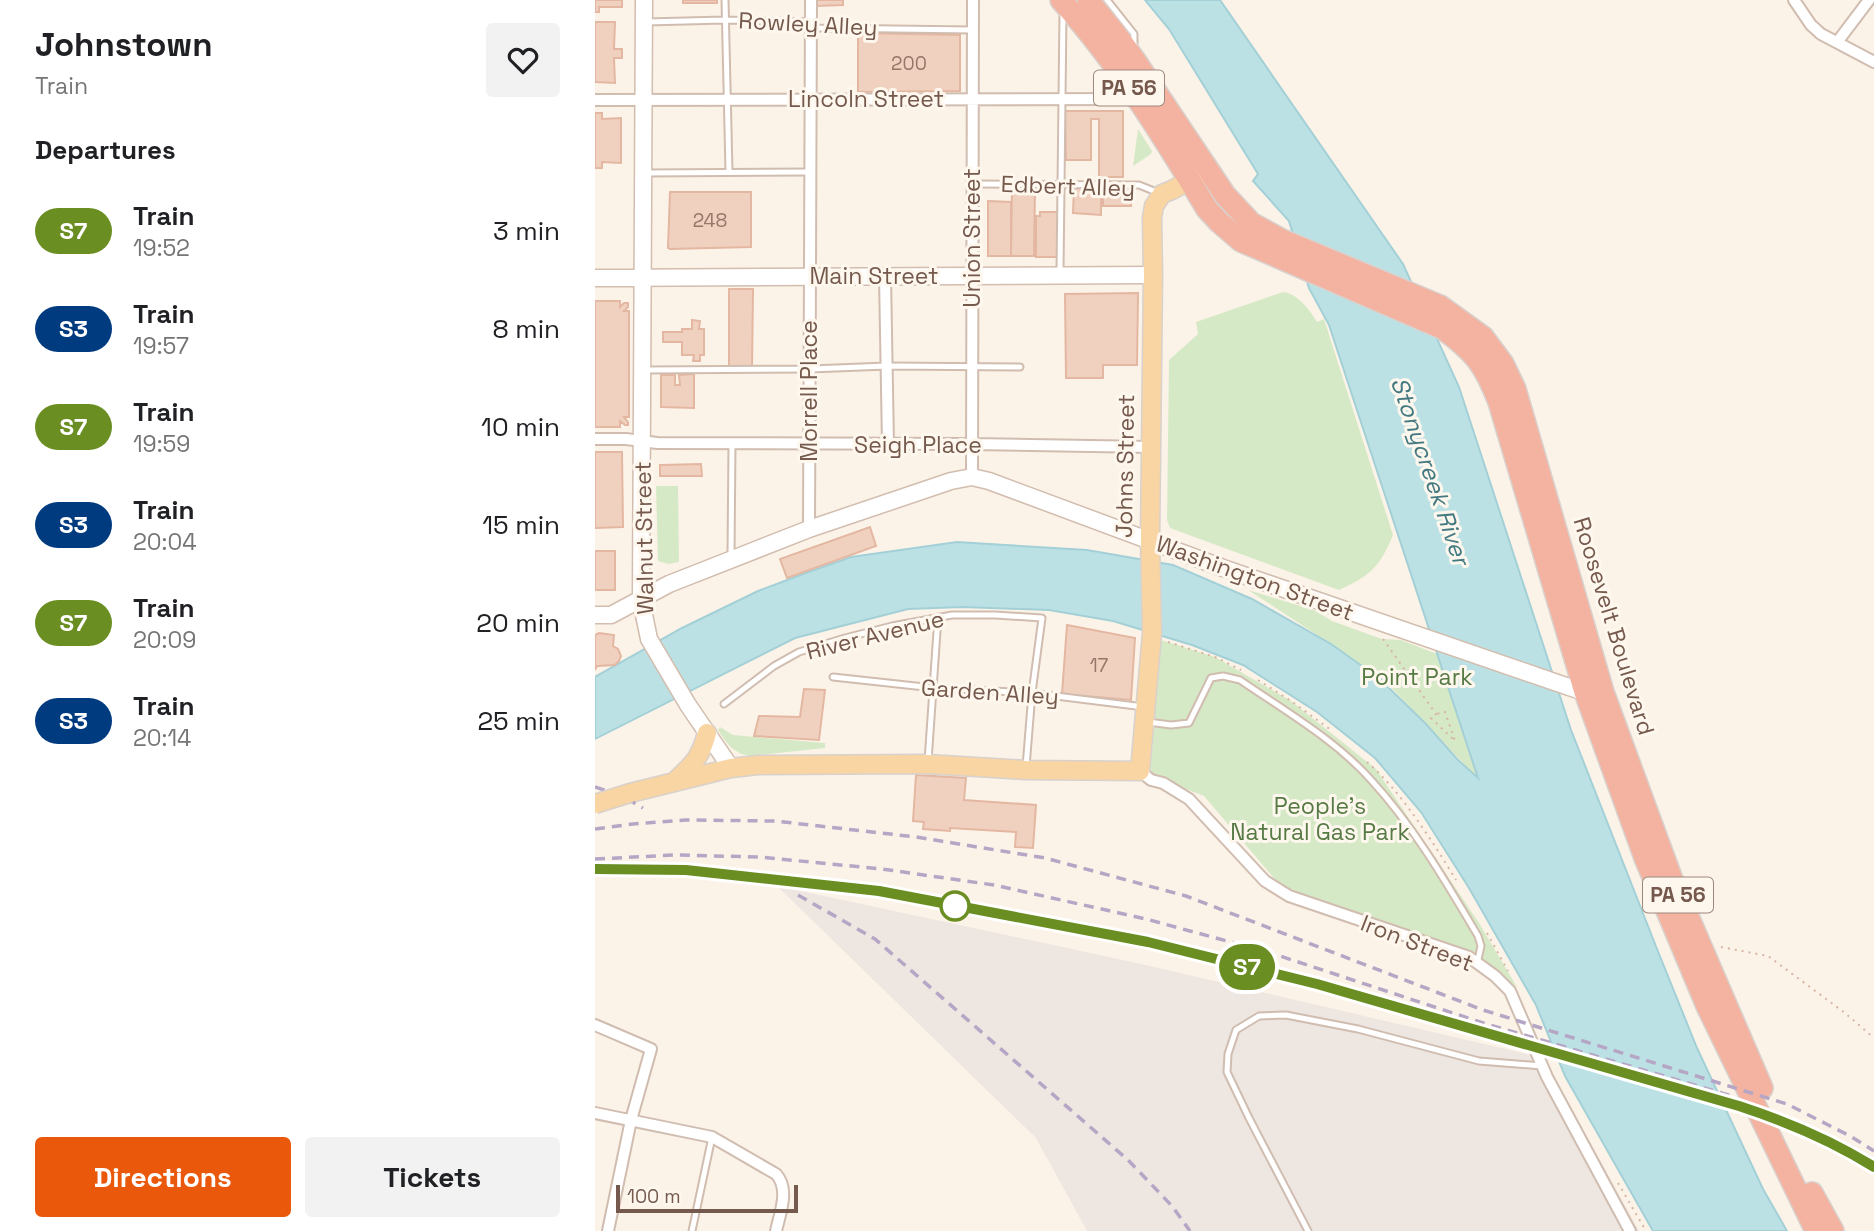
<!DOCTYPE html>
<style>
:root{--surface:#fff;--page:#f2f2f2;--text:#202124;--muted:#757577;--accent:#ea580c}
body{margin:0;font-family:"Space Grotesk",sans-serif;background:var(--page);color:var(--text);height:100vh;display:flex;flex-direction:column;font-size:26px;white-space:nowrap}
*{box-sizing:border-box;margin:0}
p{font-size:23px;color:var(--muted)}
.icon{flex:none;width:38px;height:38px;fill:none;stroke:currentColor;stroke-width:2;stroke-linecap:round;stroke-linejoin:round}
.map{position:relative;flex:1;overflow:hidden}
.drawer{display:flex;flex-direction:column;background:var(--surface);width:595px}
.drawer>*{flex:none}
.badge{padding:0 14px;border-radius:23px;font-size:24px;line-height:46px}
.scale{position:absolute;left:21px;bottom:18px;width:182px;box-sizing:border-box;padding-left:7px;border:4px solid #75594c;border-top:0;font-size:19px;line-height:24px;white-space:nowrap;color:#75594c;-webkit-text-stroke:5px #fef7ee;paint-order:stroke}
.map>.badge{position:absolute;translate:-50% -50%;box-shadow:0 0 0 4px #fff}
h2{padding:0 35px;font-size:26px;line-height:63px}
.round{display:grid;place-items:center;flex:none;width:74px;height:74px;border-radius:7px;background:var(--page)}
.summary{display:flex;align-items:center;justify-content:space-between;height:119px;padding:0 35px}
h1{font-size:33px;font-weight:600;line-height:52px}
.button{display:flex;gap:14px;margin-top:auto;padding:14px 35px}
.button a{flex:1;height:80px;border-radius:7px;background:var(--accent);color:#fff;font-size:28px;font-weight:600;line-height:80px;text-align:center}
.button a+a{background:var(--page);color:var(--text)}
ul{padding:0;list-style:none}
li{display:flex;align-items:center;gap:21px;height:98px;padding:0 35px}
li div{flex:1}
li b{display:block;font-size:26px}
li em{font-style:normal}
li .badge{min-width:77px;font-weight:700;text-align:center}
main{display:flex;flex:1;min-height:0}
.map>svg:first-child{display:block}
.industrial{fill:#ede6e1}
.green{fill:#d6e9c6}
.water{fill:#bce1e5;stroke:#a3d0d7;stroke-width:2}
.building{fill:#f0d1c0;stroke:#e3b7a1;stroke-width:2}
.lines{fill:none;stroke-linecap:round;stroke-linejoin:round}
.lane-casing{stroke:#d0bdb0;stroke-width:9}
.street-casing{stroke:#d0bdb0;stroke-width:14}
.secondary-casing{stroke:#d2bdae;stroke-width:19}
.primary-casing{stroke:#d8d1cd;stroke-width:21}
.highway-casing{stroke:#d8d1cd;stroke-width:24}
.path{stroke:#d6b5a3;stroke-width:2;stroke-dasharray:2 5;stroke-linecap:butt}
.lane{stroke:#fff;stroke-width:5}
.street{stroke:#fff;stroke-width:10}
.secondary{stroke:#fff;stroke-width:16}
.primary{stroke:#f8d5a2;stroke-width:18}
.highway{stroke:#f4b3a1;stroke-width:21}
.rail{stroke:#b6a6c6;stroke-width:3.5;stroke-dasharray:10 7;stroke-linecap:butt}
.primary-bridge-casing{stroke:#d8d1cd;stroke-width:21;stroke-linecap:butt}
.primary-bridge{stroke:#f8d5a2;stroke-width:18}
.line-casing{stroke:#fff;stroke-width:16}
.line{stroke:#6b8e23;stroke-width:10}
.stop-dot{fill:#fff;stroke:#6b8e23;stroke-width:3.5}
.labels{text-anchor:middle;stroke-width:6;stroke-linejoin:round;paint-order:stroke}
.number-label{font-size:19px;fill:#947769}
.shield{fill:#fef7ee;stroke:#9e887d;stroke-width:2}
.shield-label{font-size:21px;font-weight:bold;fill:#75594c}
.street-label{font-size:23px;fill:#75594c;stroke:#fef7ee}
.park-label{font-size:23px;fill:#567a44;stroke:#fef7ee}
.water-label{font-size:24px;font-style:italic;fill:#437981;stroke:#fef7ee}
</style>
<main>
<section class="drawer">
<div class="summary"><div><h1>Johnstown</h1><p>Train</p></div><a class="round"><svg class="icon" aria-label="heart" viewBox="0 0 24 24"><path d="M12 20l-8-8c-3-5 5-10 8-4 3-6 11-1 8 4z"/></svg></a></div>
<h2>Departures</h2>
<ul>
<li><span class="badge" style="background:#6b8e23;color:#fff">S7</span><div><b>Train</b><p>19:52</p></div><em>3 min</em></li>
<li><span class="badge" style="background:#003b80;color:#fff">S3</span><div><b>Train</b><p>19:57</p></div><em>8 min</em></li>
<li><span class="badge" style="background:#6b8e23;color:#fff">S7</span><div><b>Train</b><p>19:59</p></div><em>10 min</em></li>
<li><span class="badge" style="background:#003b80;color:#fff">S3</span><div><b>Train</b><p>20:04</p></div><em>15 min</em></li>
<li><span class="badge" style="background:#6b8e23;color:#fff">S7</span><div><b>Train</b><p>20:09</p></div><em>20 min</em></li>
<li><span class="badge" style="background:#003b80;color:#fff">S3</span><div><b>Train</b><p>20:14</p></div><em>25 min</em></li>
</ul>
<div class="button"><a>Directions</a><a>Tickets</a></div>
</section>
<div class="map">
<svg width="1279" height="1231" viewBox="0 0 1279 1231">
<rect width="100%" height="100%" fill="#fcf3e8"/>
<!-- industrial -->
<path class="industrial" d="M182 886 542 963 949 1058 1044 1231H492L441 1138Z"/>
<!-- green -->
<path class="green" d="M543 129 557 151 556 154 538 166Z
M688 292C703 294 715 310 722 322L729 319 798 535C784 568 776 575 744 590L575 528 572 520 574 360 603 334 601 322Z
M61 486H83L84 562 74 564 63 561Z
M653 590 719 610 737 621 787 639 806 640 842 654 884 780 795 686 736 644Z
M566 640 620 657 696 701 781 769 884 923 922 987 871 949 748 912 684 884 609 796 555 775Z
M125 727 138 735 230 743V748L155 756C139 754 131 743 123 730Z"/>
<!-- water -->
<path class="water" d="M550 0H625L808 264 864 387 976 730 1062 949 1102 1048 1168 1189 1192 1231H1058L970 1076 941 1005 874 888 826 812 780 758 722 712 648 665 597 645 518 621 454 610 367 607 313 609 200 638 0 739V677L87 628 163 591 208 574 256 557 362 542 492 550 578 565 657 599 736 644 795 686 791 685 830 723 863 760 883 778 734 325 714 288 694 221 658 181 663 174 574 29Z"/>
<!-- building -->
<path class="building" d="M0 0H27V7H4V12H0Z
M88 0H122V3H88Z
M221 0H248V5L221 6Z
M0 22H20L19 49H27V58H19L20 83 0 82Z
M263 33 365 35V91L263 92Z
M470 111H528V177H504V119H496V160H471Z
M0 113H7V119L26 118V163L7 162V168H0Z
M417 188H440L439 256H416Z
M479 188H506V215L478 213Z
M508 188H537L536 206H508Z
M75 192H156V247L75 249 73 248Z
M393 201 416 202V256H393Z
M445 212H464V257H441V216H445Z
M134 289H158L157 369H134Z
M543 293 542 365H508V378H471L470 294Z
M0 301H25V307L29 303H33V307L29 311H34V417H29L33 422V425H30L25 421V427H0Z
M97 320 105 321 104 329H109V355H105V361H98L99 355H87V342H68V332H87V329H97Z
M99 374V408L66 407V375H80V385H85L84 375Z
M0 452H27L28 527 0 528Z
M106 464 107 476H65V465Z
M275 527 281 546 192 578 185 559Z
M0 551H20V590H0Z
M472 625 540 638 536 700 467 694Z
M4 633 19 635 18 646 23 649 26 656 24 661 20 665 2 666 0 670V635Z
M209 689 230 690 224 740 159 736 164 716 205 717Z
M321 775 371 778 369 800 441 805 438 848 420 847 421 832 355 828V831L328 829 329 822 318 821Z"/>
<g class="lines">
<!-- lane casing -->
<g class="lane-casing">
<path id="lane" d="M130 0 134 172
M512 0 539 34V45
M51 22 130 20 216 22 221 28 378 30
M49 173 214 172
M378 184 544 185 564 193
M465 272 468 12
M50 370 215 369 292 366 425 367
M136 556 137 444
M238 677 339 688 437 693 549 707
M129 704 179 666 204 652 250 638 297 626 357 615H400L447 618 437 693 431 767
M553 722 576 725 594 723 616 678 628 676 645 680C690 711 741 740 777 781 819 827 851 882 883 936L886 946 882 964
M333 761 343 617
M97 1231 117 1137
M713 1231 654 1118 632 1072 633 1054 641 1030 664 1016 691 1015 763 1029 884 1061 947 1066"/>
</g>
<!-- street casing -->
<g class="street-casing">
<path id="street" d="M1199 0 1216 25 1226 34 1279 62
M1243 41 1274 0
M0 100 542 99
M290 276 293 445
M0 439H31L62 443 377 444 556 447
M377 477 378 0
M214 529 216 0
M545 771 556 780 568 783 594 799 670 881 694 896 874 957 900 976 915 991 952 1077 1035 1231
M0 1025 56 1049 36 1120 13 1231
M0 1113 117 1137 181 1174C195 1189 185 1213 181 1231"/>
</g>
<!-- secondary casing -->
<g class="secondary-casing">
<path id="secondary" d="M49 0 46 600 54 639 93 705 136 768
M0 278 558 275
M0 615H16L74 584 214 529 356 481 377 477 394 481 628 568 974 687 990 692H999"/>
</g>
<!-- primary casing -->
<g class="primary-casing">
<path id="primary" d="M81 780C99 764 106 756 112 733
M35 793 136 768 163 765 332 764 431 770 545 771 557 633 555 540 558 275 557 218 559 206 567 194 577 190 606 174"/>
</g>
<!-- highway casing -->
<g class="highway-casing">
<path id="highway" d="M466 0C523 63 568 136 612 209L624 222 646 241 847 328C880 353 889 363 904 402L990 692 1050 858 1112 1006 1221 1231
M493 0 520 33 539 59 630 195 656 223 687 240 845 306 888 337 908 364 920 389 1008 692 1076 877 1167 1088
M1217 1193 1238 1231"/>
</g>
<!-- path -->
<path class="path" d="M788 639 841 714 836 718 860 741 850 712 841 714
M573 642 620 657 646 670
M663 680 696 701 736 730
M772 762C805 790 838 842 861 880
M892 933 913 971
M1126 947 1173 956 1250 1013 1279 1038
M1023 1183 1051 1231"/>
<!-- lane -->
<use href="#lane" class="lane"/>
<!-- street -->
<use href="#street" class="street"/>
<!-- secondary -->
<use href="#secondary" class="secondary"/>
<!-- primary -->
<use href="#primary" class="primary"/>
<!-- highway -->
<use href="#highway" class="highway"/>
<!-- rail -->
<path class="rail" d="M0 787 25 795 48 808
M0 829 38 824 91 820 180 821 321 837 450 858 591 896 888 1010 1192 1104 1255 1136 1279 1151
M0 859 80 855 164 857 287 869 399 885 551 919 676 953 885 1022 1137 1096
M0 869 91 870 284 891 553 942 722 984 848 1020
M203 895 280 939 533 1160 577 1206 595 1231
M1124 1100C1181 1117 1229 1135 1279 1167"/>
<!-- primary-bridge casing -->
<g class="primary-bridge-casing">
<path id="primary-bridge" d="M0 804 35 793"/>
</g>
<!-- primary-bridge -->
<use href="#primary-bridge" class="primary-bridge"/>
</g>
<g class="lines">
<!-- line casing -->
<g class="line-casing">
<path id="line" d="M0 869 91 870 284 891 553 942 722 984 1144 1106C1193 1122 1236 1140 1279 1167"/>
</g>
<!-- line -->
<use href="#line" class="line"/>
</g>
<!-- markers -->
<circle class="stop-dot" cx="360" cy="906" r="14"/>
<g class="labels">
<!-- number labels -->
<g class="number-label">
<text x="314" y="70">200</text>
<text x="115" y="227">248</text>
<text x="504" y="672">17</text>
</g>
<!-- shield labels -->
<g class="shield">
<rect x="499" y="70.5" width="70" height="35" rx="5"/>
<rect x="1048" y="877.5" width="70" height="35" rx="5"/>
</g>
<g class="shield-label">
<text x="534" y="95">PA 56</text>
<text x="1083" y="902">PA 56</text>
</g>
<!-- street labels -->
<g class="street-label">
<text transform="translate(213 24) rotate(3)" y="8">Rowley Alley</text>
<text x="271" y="107">Lincoln Street</text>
<text transform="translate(473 186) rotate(2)" y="8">Edbert Alley</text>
<text transform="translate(377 238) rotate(-90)" y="8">Union Street</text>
<text x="279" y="284">Main Street</text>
<text transform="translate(214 391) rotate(-90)" y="8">Morrell Place</text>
<text x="323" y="453">Seigh Place</text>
<text transform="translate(530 466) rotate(-89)" y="8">Johns Street</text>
<text transform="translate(49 538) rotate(-91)" y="8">Walnut Street</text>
<text transform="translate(660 578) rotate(20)" y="8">Washington Street</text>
<text transform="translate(1019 626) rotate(73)" y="8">Roosevelt Boulevard</text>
<text transform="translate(280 635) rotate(-14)" y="8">River Avenue</text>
<text transform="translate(395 692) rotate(4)" y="8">Garden Alley</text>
<text transform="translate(822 943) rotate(21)" y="8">Iron Street</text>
</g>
<!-- park labels -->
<g class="park-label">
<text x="822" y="685">Point Park</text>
<text x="725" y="814">People's<tspan x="725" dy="26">Natural Gas Park</tspan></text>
</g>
<!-- water labels -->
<g class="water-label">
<text transform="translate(835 471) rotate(71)" y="8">Stonycreek River</text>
</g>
</g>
</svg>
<div class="scale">100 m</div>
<b class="badge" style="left:652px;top:967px;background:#6b8e23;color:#fff">S7</b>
</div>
</main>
